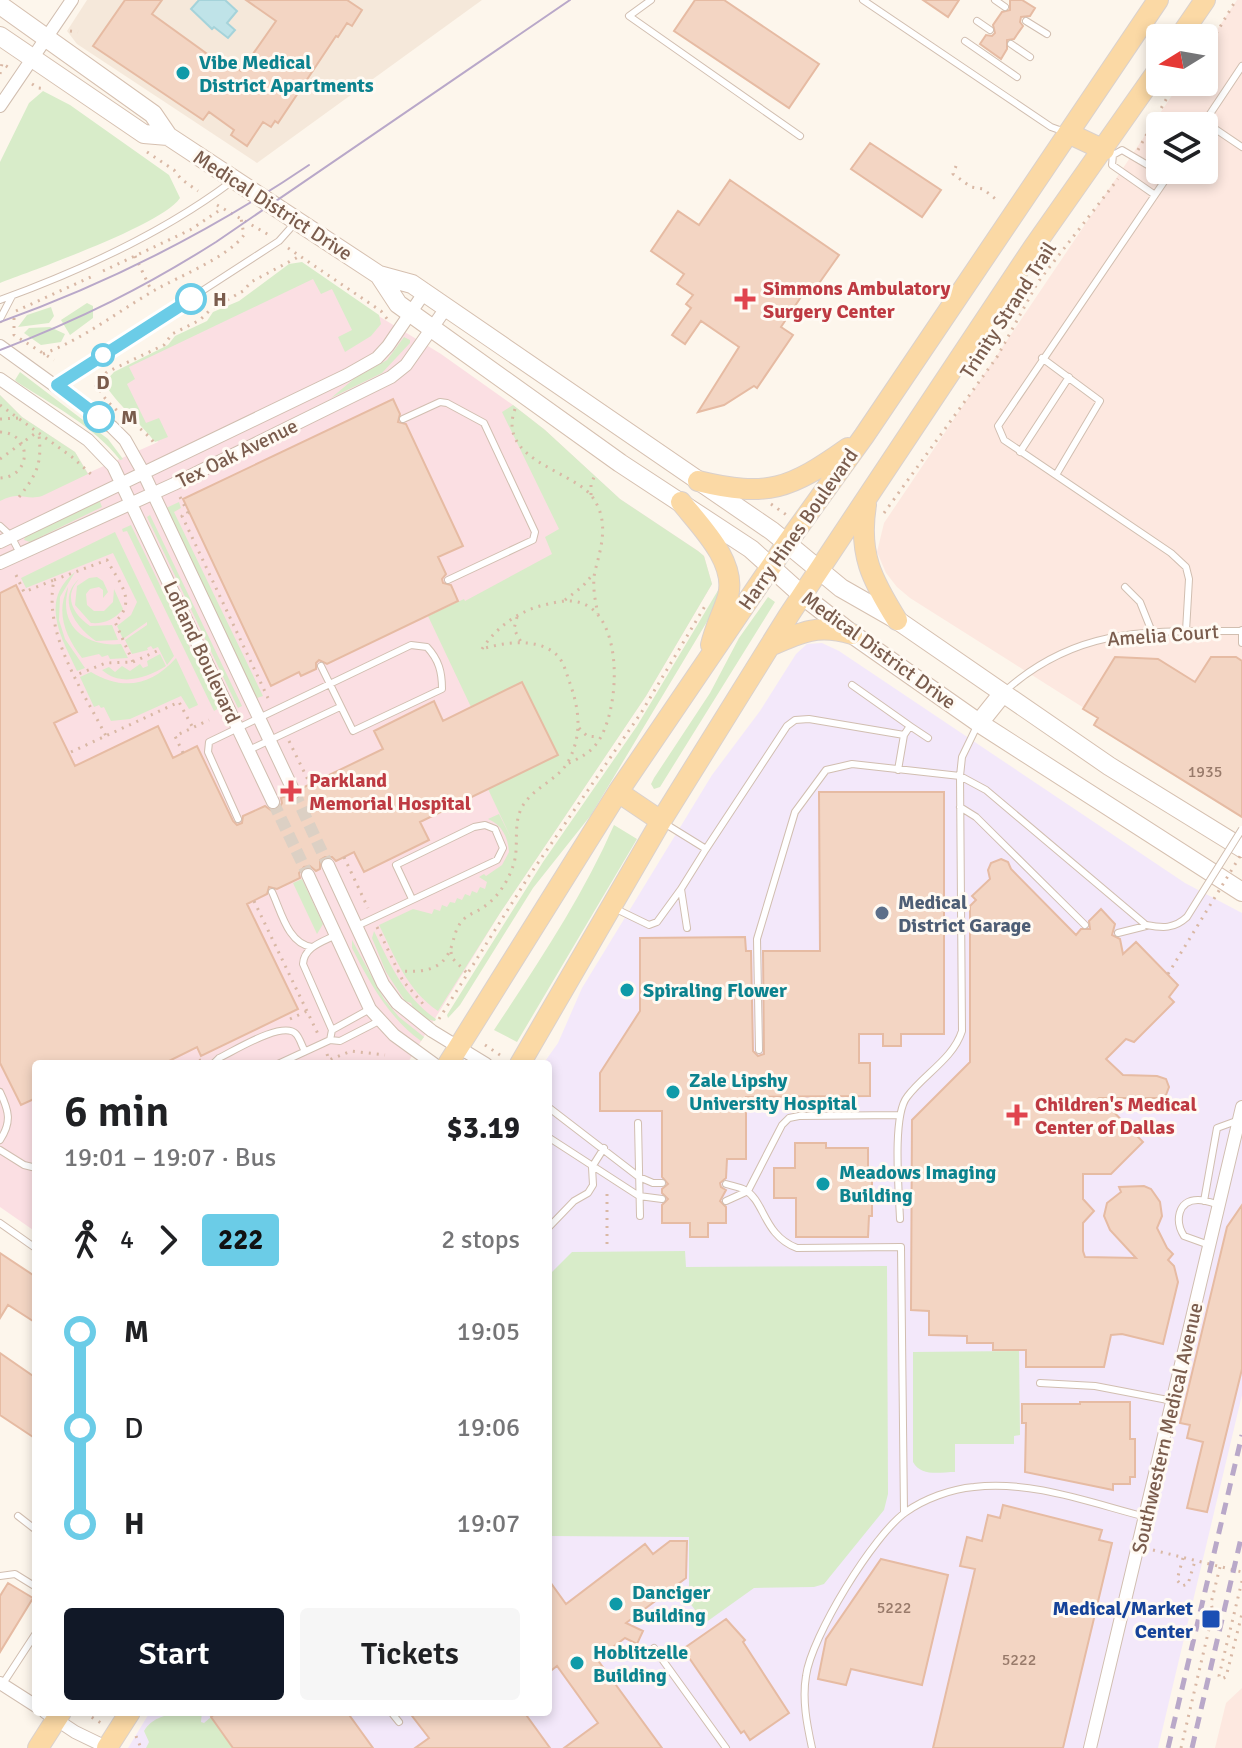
<!DOCTYPE html>
<meta charset="utf-8">
<style>
:root{--surface:#fff;--page:#f6f6f6;--text:#202124;--muted:#757577;--accent:#111827}
body{margin:0;font-family:Signika,sans-serif;background:var(--page);color:var(--text);height:100vh;display:flex;flex-direction:column;font-size:30px;white-space:nowrap}
*{box-sizing:border-box;margin:0}
p{font-size:26px;color:var(--muted)}
.icon{flex:none;width:44px;height:44px;fill:none;stroke:currentColor;stroke-width:2;stroke-linecap:round;stroke-linejoin:round}
.map{position:relative;flex:1;overflow:hidden}
.panel{position:absolute;left:32px;top:1060px;width:520px;height:656px;display:flex;flex-direction:column;background:var(--surface);border-radius:8px;box-shadow:0 4px 12px #0003}
.panel>*{flex:none}
.badge{padding:0 16px;border-radius:6px;font-size:28px;line-height:52px}
.needle{width:52px;rotate:259deg}
.buttons{position:absolute;left:1146px;top:24px;display:grid;gap:16px}
.buttons a{display:grid;place-items:center;width:72px;height:72px;border-radius:8px;background:var(--surface);box-shadow:0 4px 12px #0003;font-size:40px}
.map>.badge{position:absolute;translate:-50% -50%;box-shadow:0 0 0 4px #fff}
.legs{display:flex;align-items:center;gap:12px;height:88px;padding:0 32px;font-size:26px}
.legs p{margin-inline-start:auto}
.head{display:flex;align-items:center;justify-content:space-between;height:136px;padding:0 32px}
h1{font-size:44px;font-weight:600;line-height:60px}
.cta{display:flex;gap:16px;margin-top:auto;padding:16px 32px}
.cta a{flex:1;height:92px;border-radius:8px;background:var(--accent);color:#fff;font-size:32px;font-weight:600;line-height:92px;text-align:center}
.cta a+a{background:var(--page);color:var(--text)}
ul{padding:0 32px;list-style:none}
li{display:flex;align-items:center;gap:28px;height:96px;font-size:30px}
li i{display:grid;place-items:center;width:12px;height:100%;margin:0 10px;background:currentColor}
li i::after{content:'';width:20px;height:20px;margin:-10px;border:6px solid;border-radius:50%;background:var(--surface)}
li p{margin-inline-start:auto}
li:first-child i{background:linear-gradient(#0000 50%,currentColor 0)}
li:last-child i{background:linear-gradient(currentColor 50%,#0000 0)}
.map>svg:first-child{display:block}
.residential{fill:#f5e8da}
.commercial{fill:#fde8e0;fill-rule:evenodd}
.education{fill:#f3e8fa}
.medical{fill:#fbdfe3}
.green{fill:#d8ecc9}
.water{fill:#bfe3e8;stroke:#a5d3da;stroke-width:2}
.building{fill:#f3d5c3;stroke:#e6bba3;stroke-width:2}
.lines{fill:none;stroke-linecap:round;stroke-linejoin:round}
.minor-tunnel{stroke:#dcd0c4;stroke-width:12;stroke-dasharray:12 6;stroke-linecap:butt}
.service-casing{stroke:#d1beb0;stroke-width:8}
.minor-casing{stroke:#d1beb0;stroke-width:14}
.secondary-casing{stroke:#d6c0b0;stroke-width:20}
.primary-casing{stroke:#dad1cd;stroke-width:22}
.path{stroke:#d9b8a5;stroke-width:3;stroke-dasharray:2 6;stroke-linecap:butt}
.service{stroke:#fff;stroke-width:6}
.minor{stroke:#fff;stroke-width:12}
.secondary{stroke:#fff;stroke-width:18}
.primary{stroke:#fbd9a5;stroke-width:20}
.tram{stroke:#b9a8c9;stroke-width:2}
.rail{stroke:#b9a8c9;stroke-width:5;stroke-dasharray:12 8;stroke-linecap:butt}
.service-bridge-casing{stroke:#d1beb0;stroke-width:8;stroke-linecap:butt}
.path-bridge{stroke:#d9b8a5;stroke-width:3;stroke-dasharray:2 6;stroke-linecap:butt}
.service-bridge{stroke:#fff;stroke-width:6}
.line-1-casing{stroke:#fff;stroke-width:18}
.line-1{stroke:#6bcce7;stroke-width:12}
.culture-dot{fill:#0f9aa8;stroke:#fffaf3;stroke-width:3}
.stop-1-dot{fill:#fff;stroke:#6bcce7;stroke-width:4}
.health-dot{fill:#e0444e;stroke:#fffaf3;stroke-width:3}
.service-dot{fill:#5c6f8a;stroke:#fffaf3;stroke-width:3}
.transit-dot{fill:#1a4fb4;stroke:#fffaf3;stroke-width:3}
.labels{text-anchor:middle;stroke-width:6;stroke-linejoin:round;paint-order:stroke}
.number-label{font-size:16px;fill:#987a6a}
.culture-label{font-size:20px;font-weight:bold;fill:#0d838f;stroke:#fffaf3;text-anchor:start}
.street-label{font-size:20px;fill:#7a5c4d;stroke:#fffaf3}
.health-label{font-size:20px;font-weight:bold;fill:#be3a42;stroke:#fffaf3;text-anchor:start}
.stop-label{font-size:20px;font-weight:bold;fill:#7a5c4d;stroke:#fffaf3;text-anchor:start}
.service-label{font-size:20px;font-weight:bold;fill:#4e5e75;stroke:#fffaf3;text-anchor:start}
.transit-label{font-size:20px;font-weight:bold;fill:#164399;stroke:#fffaf3;text-anchor:end}
</style>
<div class="map">
<svg width="1242" height="1748" viewBox="0 0 1242 1748">
<rect width="100%" height="100%" fill="#fdf6ec"/>
<!-- residential -->
<path class="residential" d="M87 0H482L257 163 77 44 67 31Z"/>
<!-- commercial -->
<path class="commercial" d="M1237 0H1242V808L910 598 897 587 886 573 877 552 884 523 1181 82H1204V49ZM1160 126H1204V170H1160Z
M1242 1688V1748H1215L1226 1703Z"/>
<!-- education -->
<path class="education" d="M822 643 839 651 1185 883 1242 913V1395L1158 1748H128L150 1712H548V1064H543L558 1043 582 988 712 775 760 711 796 654 807 644Z"/>
<!-- medical -->
<path class="medical" d="M316 273 372 312 441 354 513 405 545 430 620 499 698 551 704 556 712 584 646 696 500 913 407 1064H36V1232L0 1207V395L22 417 75 452 88 473 158 442 106 382 114 373Z"/>
<!-- green -->
<path class="green" d="M43 91 70 105 169 175 180 198C162 225 36 269 0 283V162L29 103Z
M302 262 379 315 381 324 371 336 345 352 338 337 352 330 332 289 321 294 313 279 129 367 135 379 127 384 146 423 159 418 168 437 155 442C145 428 106 393 105 382L114 372 168 345 175 336 207 321 213 312 239 301 289 264Z
M87 303 93 306V318L70 335 61 320Z
M51 307 54 316 49 323 18 327 27 315Z
M50 327 65 334 61 342 41 345 24 333 29 328Z
M404 337 410 340V343L382 373 331 398 355 378 387 360Z
M20 372 108 439 123 459 120 460C94 426 52 405 17 382L15 380Z
M0 395 22 417 75 452 88 474 42 496C25 501 21 490 0 501Z
M513 405 545 430 620 499 698 551 704 556 712 584 646 696 500 913 438 1011C407 990 395 957 379 925L413 909 432 914 434 909 440 911 442 905 447 907 450 902 455 903 457 898 462 900 465 894 470 896 472 891 477 893 480 887 485 889 487 882 479 877 484 874 486 876 502 865 509 852C508 837 502 825 488 819L499 814 511 838 488 789 557 755 522 682 471 707 428 616 464 599 465 601 552 554 545 537 559 529 502 412Z
M99 499 102 507 30 542 24 540 25 537Z
M179 502 181 508 174 512 263 696 257 698 167 511 166 508Z
M150 515 242 706 238 708 147 517Z
M131 525 219 708 214 711 127 531 123 532 122 529Z
M115 532 174 656 167 665 158 647 153 649 151 646 147 648 148 650 132 654 125 640 147 625V622L123 639 117 626 131 615 137 602 113 553 26 588 21 578Z
M75 572 60 597 59 620 65 639 85 668 77 671C61 637 39 601 75 572Z
M97 577 103 581 108 592 103 598V590L99 587 90 589 86 594 87 605 94 611H104L113 602 114 589 123 609C114 620 104 624 91 623L75 605 77 586 89 578Z
M79 579C63 597 73 614 90 626L112 625 118 640 96 641C76 628 56 599 79 579Z
M68 587C68 590 66 598 66 604 66 634 95 647 121 644L128 658 110 659 108 655 102 657 99 654 82 658C66 637 55 613 68 587Z
M720 587 714 610 591 815 533 888 460 1005 448 1018 447 1015 543 862 637 726Z
M768 597 775 602 660 787 654 789 651 784 654 778 710 693 739 638Z
M160 654 166 666C146 678 121 687 102 670L109 667 115 672 122 666 130 671 140 664 143 668 148 666 147 661Z
M176 658 198 705 189 709 181 696 130 719 111 721 104 707 101 708 99 705 94 707 80 677 91 672C123 691 151 686 176 658Z
M614 825 637 839 517 1042 494 1030C538 963 582 898 614 825Z
M302 879 323 924 317 934 293 883Z
M374 931C390 964 404 997 436 1019L435 1021 425 1019 414 1010 411 1003 405 1001 386 972 372 938Z
M352 940 384 999 399 1017 424 1037 421 1041C391 1020 370 984 352 948Z
M685 1251 686 1267 887 1266 888 1494 884 1510 824 1584 814 1587 754 1588 705 1623 689 1602V1537L549 1536 548 1518V1276L572 1252Z
M1019 1351 1020 1435 1014 1436V1444H955V1472C940 1472 921 1477 913 1462V1352Z
M176 1712H202L201 1722 204 1723 211 1717 233 1748H146L149 1742 144 1731C153 1717 163 1717 176 1712Z"/>
<!-- water -->
<path class="water" d="M199 0H225L237 11 227 23 235 30 228 38 214 27 212 29 191 9Z"/>
<!-- building -->
<path class="building" d="M125 0H162L152 14 224 66 227 61 241 71 276 21 246 0H347L362 10 352 26 347 23 338 37 336 36 278 123 275 121 271 127 263 122 247 146 231 135 234 130 209 112 203 120 93 46Z
M695 0H724L819 64 789 108 674 31Z
M923 0H959L948 17Z
M1010 0H1022L1035 8 1030 16 1021 17 1020 22 1023 26 1014 39 1007 40V49L1001 59 980 44 986 35 992 36 995 33 993 25 1002 12 1010 10Z
M870 143 941 190 922 217 851 169Z
M730 180 839 255 815 289 809 285 781 327 793 335 757 388 754 386 724 405 698 412 739 347 701 321 685 344 672 335 691 308 686 304 693 295 677 284 684 274 651 251 678 211 699 225Z
M393 399 400 414 398 422 406 424 463 546 438 557 446 574 442 579 443 583 451 585 458 601 327 664 319 660 316 663V669L301 676 299 672 271 686 183 499Z
M16 585 77 712 54 723 75 766 158 726 173 758 197 746 233 821 237 825 242 823 243 816 265 806 272 811 278 810 282 803 281 798 286 796 292 801 298 800 303 794 302 788 383 749 374 731 434 701 443 721 522 682 558 755 420 822 429 840 364 872 354 852 336 861 332 857H325L320 860V869L316 871 310 866 304 867 299 873 300 878 277 889 269 887 267 894 247 904 298 1009 201 1056 197 1047 163 1064H36V1098L21 1105 0 1063V593Z
M1115 657 1158 659 1195 682 1211 657H1236L1242 661V817L1094 725 1098 718 1083 709Z
M819 792H944V1034H901V1046H883V1034H859V1063H870V1096L746 1097V1159H727L726 1178 720 1183 721 1187 726 1190 720 1201 726 1207V1223H708V1237H690V1223H662V1205L668 1199 662 1193V1189L668 1184 662 1177V1111H600V1073L640 1011V938L745 937 746 951H751L753 1051 758 1056 764 1054 763 951H820Z
M1001 859 1008 862 1011 869 1076 935 1081 929H1090L1089 921 1101 909 1115 924 1112 935 1120 939 1123 954 1136 942 1178 985 1169 997 1174 1002 1134 1042 1126 1039 1106 1059 1123 1075 1157 1076 1166 1079 1169 1087 1166 1095 1157 1098H1100L1143 1142 1111 1174H1083V1199L1094 1211 1083 1223V1251L1085 1257 1136 1258 1110 1230 1104 1216 1107 1203 1121 1192 1119 1187 1144 1186 1151 1189 1160 1202 1162 1216 1157 1228 1167 1248 1173 1254 1168 1260 1174 1266 1178 1282 1163 1344 1122 1334 1111 1335 1104 1367H1026V1350H993V1343H967V1336L929 1335V1311L911 1310 912 1120 970 1062V906L976 900 972 896 990 879 988 870 991 863Z
M795 1143H826V1148H868V1170H872V1216H869L868 1237H796V1198H774V1168H795Z
M1242 1205V1369L1207 1512 1187 1508 1203 1442 1187 1438 1190 1425 1180 1423 1227 1227Z
M0 1253 36 1277V1323L8 1305 0 1318Z
M0 1353 36 1378V1439L0 1415Z
M1080 1402H1130V1439H1135V1477H1130V1484H1113V1490L1025 1472 1026 1423H1022V1404H1080Z
M1003 1505 1102 1530 1099 1540 1112 1543 1063 1748H933L975 1569 960 1566 967 1537 982 1541 988 1515 1000 1518Z
M670 1541H687L686 1578 626 1623 643 1631 637 1644 625 1638 597 1659 662 1748H564L598 1723 557 1666 548 1673V1579L566 1604 645 1544 653 1554Z
M881 1559 948 1575 922 1685 851 1669 846 1685 818 1679 826 1639Z
M8 1583 33 1598 0 1652V1596Z
M726 1619 745 1640 743 1642 789 1713 750 1740 744 1731 741 1733 683 1649Z
M217 1712H347L373 1748H233L211 1717Z
M409 1712H524L550 1748H415L429 1738Z"/>
<g class="lines">
<!-- minor-tunnel -->
<path class="minor-tunnel" d="M294 792 328 865
M273 802 308 875"/>
<!-- service casing -->
<g class="service-casing">
<path id="service" d="M651 0 629 16 800 136
M863 0 1051 127 1065 132
M995 0 1005 7
M977 21 990 30
M1026 21 1047 34
M965 41 1017 77
M1011 44 1030 57
M1205 122 1242 147
M1202 126 1242 66
M1113 155 1122 150 1168 177
M1113 155 1112 165 1155 195
M1172 170 998 426 1004 440 1171 553 1186 567 1189 579 1186 631
M0 300C80 271 163 233 231 182
M0 319 12 296
M1042 358 1100 401 1056 475
M57 385 279 241 295 223
M403 419 440 402 447 403 484 423 535 532 533 540 448 580
M1020 452 1069 377
M0 526 11 536 21 555
M1125 587 1140 602 1152 632
M1242 630V643
M852 685 910 726 904 735
M1005 691C1078 626 1149 631 1242 631
M910 726 928 738
M249 750 340 707
M960 807 976 817 1085 925
M238 819 208 752 209 742 411 645 427 647C439 660 442 672 442 689L353 731C342 709 332 688 321 666
M664 823 706 849 681 889 687 928
M706 849 787 726 795 720 809 719 904 735 898 770
M272 892C281 911 288 944 312 947
M614 908 649 925 657 922 681 889
M357 926 497 860 503 848 495 829 485 825 474 827 396 865 412 899
M1118 933 1146 926
M370 1009 332 1030 330 1040 340 1041 379 1021
M332 1030 303 964C304 947 322 942 336 935
M759 1050 757 939 795 812 826 770 852 764 960 776 986 790 1146 925
M213 1064 219 1058C234 1051 283 1020 296 1034 300 1038 302 1047 305 1051
M278 1064 330 1040
M0 1092C9 1111 12 1122 0 1140
M548 1107 639 1177 653 1183H662
M638 1123 640 1216
M548 1137 639 1196 662 1199
M0 1150 24 1165 36 1168
M726 1184C732 1186 740 1187 745 1190 765 1201 763 1235 797 1248L901 1247 904 1513
M726 1201 748 1191 782 1125 789 1118 799 1116 898 1115
M1204 1201 1217 1128 1239 1120
M900 1219C899 1192 892 1116 907 1097 924 1074 953 1059 962 1031L960 776 962 757 977 726
M0 1223 34 1247
M548 1228 574 1201 588 1193 593 1185 592 1167 604 1148
M1209 1245 1184 1236C1175 1222 1177 1200 1198 1200 1205 1200 1213 1203 1219 1205
M1040 1383 1095 1386 1173 1401
M18 1516 36 1530
M0 1576 15 1574 36 1587
M654 1648 726 1748
M2 1685 36 1633
M391 1712 399 1722
M812 1748C807 1725 802 1700 806 1676 811 1637 874 1534 906 1512 924 1499 951 1489 974 1487 1031 1480 1091 1503 1146 1517"/>
</g>
<!-- minor casing -->
<g class="minor-casing">
<path id="minor" d="M0 106 72 0
M0 346 112 427 125 440 143 472 294 792
M0 379 88 440 113 466 273 802
M0 542 347 375 377 358 388 346 424 293
M0 563 174 484 391 377 406 365 446 308
M328 865 383 984 397 1003 432 1031 486 1064
M308 875 370 1009 394 1035 434 1064
M0 1683 36 1706
M45 1712 75 1732 108 1748
M1090 1748 1242 1107"/>
</g>
<!-- secondary casing -->
<g class="secondary-casing">
<path id="secondary" d="M0 5 153 114 168 136 379 275 412 284 772 531 841 588 897 620 1109 766 1242 848
M0 36 144 134 168 136
M379 275 398 304 620 463 751 549 802 595 852 634 979 723 1242 892
M979 723 1003 693"/>
</g>
<!-- primary casing -->
<g class="primary-casing">
<path id="primary" d="M1179 38 1205 0
M1068 133 1104 150
M698 481C768 498 790 489 848 448
M681 502C701 527 737 562 728 596 723 613 715 627 711 645
M866 505C858 554 872 580 897 620
M770 646C801 632 818 624 852 634
M618 792 661 821
M448 1064 618 792 787 543 864 436 1158 0
M520 1064 661 821 789 615 1033 248 1160 67
M38 1748 61 1712
M107 1748 130 1712"/>
</g>
<!-- path -->
<path class="path" d="M70 31 78 32
M1204 54 1236 0
M0 74 2 63 9 68
M32 84 38 88 46 89
M1138 150 1168 96 1180 82
M147 152 174 170 181 179 198 191
M956 166 953 174 971 187 983 189 997 200
M217 205 269 235
M288 248 381 311 388 320
M135 256 152 292
M103 271 190 230 220 210
M16 311 93 276
M14 318V335L54 360
M43 354C85 338 117 312 155 290 180 276 228 257 244 235L241 218
M95 385 99 387C106 410 143 424 156 446
M99 387 100 379 107 372 164 345 172 334 200 320 210 310 243 291 251 282 300 256
M0 405 72 457 92 475
M515 409C497 458 566 469 590 494 610 518 602 545 595 571 592 585 595 600 598 614
M0 419 19 418
M0 432C33 433 32 477 0 478
M0 459 37 432
M591 495V484L595 475
M19 497C37 474 42 464 39 435
M180 497 188 513 182 516 268 698
M771 504 788 516
M884 513 997 357 1038 282 1118 179
M16 575 24 592 54 580C43 634 82 689 106 736
M54 580 107 560C119 583 138 600 115 622L133 662 106 663 76 675
M565 600 583 586 594 573
M517 617 514 629 521 642
M482 649C496 628 516 613 540 606 556 602 573 597 588 606 624 628 619 713 597 743 590 753 578 759 567 764
M133 662 157 651
M579 728 587 736 599 737
M289 741 310 784
M71 752 179 702 193 728
M183 753 175 736 209 720
M344 857 368 908
M254 901 318 1034
M377 927 403 981 424 1005
M451 952 452 958 468 974
M397 971C420 972 443 973 452 945 455 935 456 926 465 918 471 913 479 911 485 906 498 897 508 881 513 866 520 847 512 826 522 807 533 787 559 780 569 760 583 732 579 707 568 678 566 671 563 662 558 656 539 637 505 642 482 649
M290 1019 307 1011
M439 1019 529 876 641 713 705 606
M485 1045 503 1057
M327 1054 329 1060 351 1051 385 1055
M192 1064 203 1059
M607 1244V1194
M1153 1550 1242 1572
M1183 1558 1177 1580 1182 1586 1188 1584 1195 1561
M1242 1581 1219 1676 1221 1679 1226 1677 1242 1614
M85 1713 101 1723
M136 1736 141 1748
M1181 1748 1213 1612 1211 1603 1220 1567"/>
<!-- service -->
<use href="#service" class="service"/>
<!-- minor -->
<use href="#minor" class="minor"/>
<!-- secondary -->
<use href="#secondary" class="secondary"/>
<!-- primary -->
<use href="#primary" class="primary"/>
<!-- tram -->
<path class="tram" d="M0 322C109 283 213 230 309 165
M0 350C79 320 145 287 216 242L570 0"/>
<!-- rail -->
<path class="rail" d="M1168 1748 1242 1435
M1192 1748 1242 1534"/>
<!-- service-bridge casing -->
<g class="service-bridge-casing">
<path id="service-bridge" d="M1146 925C1163 928 1174 929 1187 917L1242 829"/>
</g>
<!-- path-bridge -->
<path class="path-bridge" d="M1168 974 1242 853"/>
<!-- service-bridge -->
<use href="#service-bridge" class="service-bridge"/>
</g>
<g class="lines">
<!-- line-1 casing -->
<g class="line-1-casing">
<path id="line-1" d="M99 417 57 385 191 299"/>
</g>
<!-- line-1 -->
<use href="#line-1" class="line-1"/>
</g>
<!-- markers -->
<g class="culture-dot">
<circle cx="183" cy="73" r="8"/>
<circle cx="627" cy="990" r="8"/>
<circle cx="673" cy="1092" r="8"/>
<circle cx="823" cy="1184" r="8"/>
<circle cx="616" cy="1604" r="8"/>
<circle cx="577" cy="1663" r="8"/>
</g>
<g class="stop-1-dot">
<circle cx="191" cy="299" r="14"/>
<circle cx="103" cy="355" r="10"/>
<circle cx="99" cy="417" r="14"/>
</g>
<g class="health-dot">
<path d="M741 287h8v8h8v8h-8v8h-8v-8h-8v-8h8z"/>
<path d="M287 779h8v8h8v8h-8v8h-8v-8h-8v-8h8z"/>
<path d="M1013 1103h8v8h8v8h-8v8h-8v-8h-8v-8h8z"/>
</g>
<circle class="service-dot" cx="882" cy="913" r="8"/>
<rect class="transit-dot" x="1201" y="1609" width="20" height="20" rx="4"/>
<g class="labels">
<!-- number labels -->
<g class="number-label">
<text x="1205" y="777">1935</text>
<text x="894" y="1613">5222</text>
<text x="1019" y="1665">5222</text>
</g>
<!-- culture labels -->
<g class="culture-label">
<text x="199" y="69">Vibe Medical<tspan x="199" dy="23">District Apartments</tspan></text>
<text x="643" y="997">Spiraling Flower</text>
<text x="689" y="1087">Zale Lipshy<tspan x="689" dy="23">University Hospital</tspan></text>
<text x="839" y="1179">Meadows Imaging<tspan x="839" dy="23">Building</tspan></text>
<text x="632" y="1599">Danciger<tspan x="632" dy="23">Building</tspan></text>
<text x="593" y="1659">Hoblitzelle<tspan x="593" dy="23">Building</tspan></text>
</g>
<!-- street labels -->
<g class="street-label">
<text transform="translate(273 205) rotate(33)" y="7">Medical District Drive</text>
<text transform="translate(1008 310) rotate(-57)" y="7">Trinity Strand Trail</text>
<text transform="translate(237 453) rotate(-26)" y="7">Tex Oak Avenue</text>
<text transform="translate(798 529) rotate(-55)" y="7">Harry Hines Boulevard</text>
<text transform="translate(1163 635) rotate(-4)" y="7">Amelia Court</text>
<text transform="translate(879 650) rotate(36)" y="7">Medical District Drive</text>
<text transform="translate(202 652) rotate(65)" y="7">Lofland Boulevard</text>
<text transform="translate(1167 1428) rotate(-77)" y="7">Southwestern Medical Avenue</text>
</g>
<!-- health labels -->
<g class="health-label">
<text x="763" y="295">Simmons Ambulatory<tspan x="763" dy="23">Surgery Center</tspan></text>
<text x="309" y="787">Parkland<tspan x="309" dy="23">Memorial Hospital</tspan></text>
<text x="1035" y="1111">Children's Medical<tspan x="1035" dy="23">Center of Dallas</tspan></text>
</g>
<!-- stop labels -->
<g class="stop-label">
<text x="213" y="306">H</text>
<text x="103" y="389" text-anchor="middle">D</text>
<text x="121" y="424">M</text>
</g>
<!-- service labels -->
<g class="service-label">
<text x="898" y="909">Medical<tspan x="898" dy="23">District Garage</tspan></text>
</g>
<!-- transit labels -->
<g class="transit-label">
<text x="1193" y="1615">Medical/Market<tspan x="1193" dy="23">Center</tspan></text>
</g>
</g>
</svg>
<div class="buttons">
<a><svg class="needle" viewBox="-14 -14 28 28"><path d="M0-13l5 13h-10z" fill="#e53935"/><path d="M0 13l5-13h-10z" fill="#757577"/></svg></a>
<a><svg class="icon" aria-label="layers" viewBox="0 0 24 24"><path d="M12 4l9 5-9 5-9-5zM3 14l9 5 9-5"/></svg></a>
</div>
<section class="panel">
<div class="head"><div><h1>6 min</h1><p>19:01 – 19:07 · Bus</p></div><b>$3.19</b></div>
<div class="legs"><svg class="icon" aria-label="walk" viewBox="0 0 24 24"><circle cx="13" cy="4" r="2"/><path d="M13 8l-2 6 4 7M11 14l-3 7M7 12l3-4h3l4 4"/></svg>4<svg class="icon" aria-label="forward" viewBox="0 0 24 24"><path d="M9 5l7 7-7 7"/></svg><b class="badge" style="background:#6bcce7;color:#111">222</b><p>2 stops</p></div>
<ul>
<li><i style="color:#6bcce7"></i><b>M</b><p>19:05</p></li>
<li><i style="color:#6bcce7"></i><span>D</span><p>19:06</p></li>
<li><i style="color:#6bcce7"></i><b>H</b><p>19:07</p></li>
</ul>
<div class="cta"><a>Start</a><a>Tickets</a></div>
</section>
</div>
